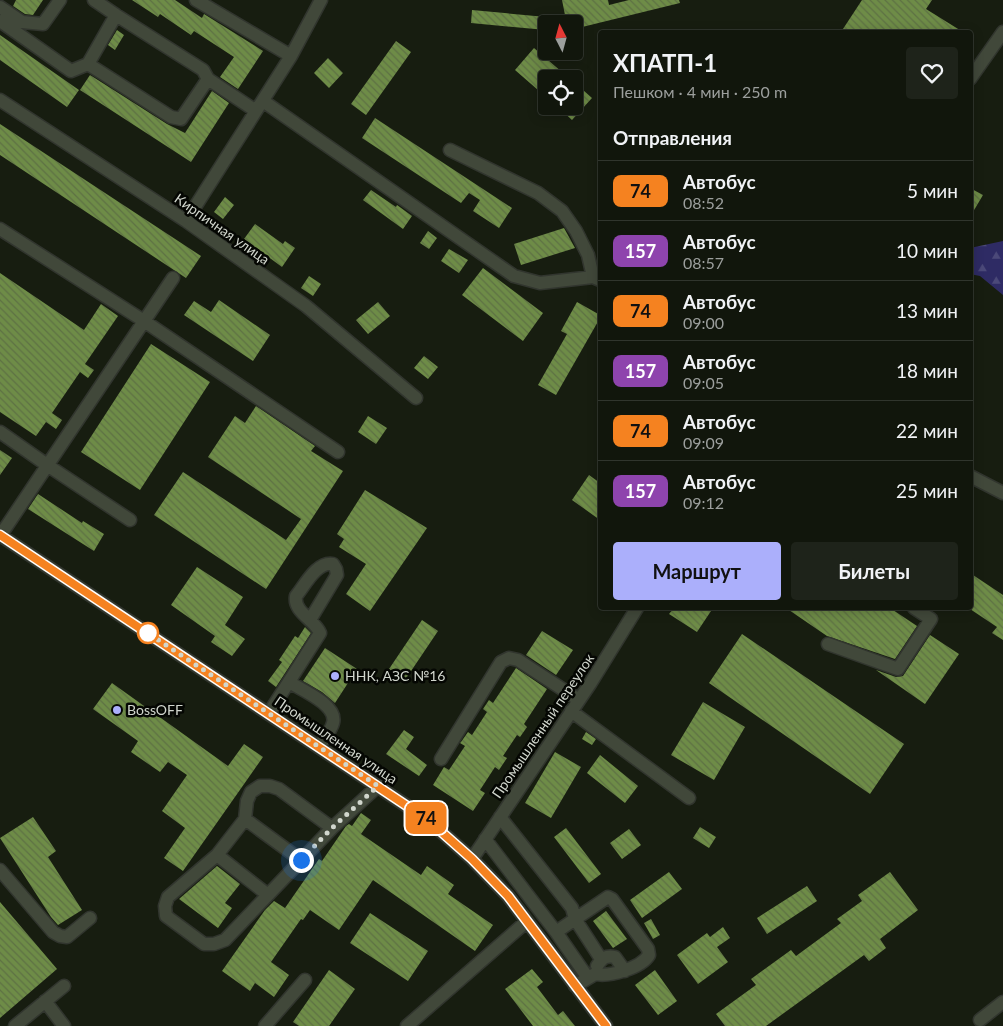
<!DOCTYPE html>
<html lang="ru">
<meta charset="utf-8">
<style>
:root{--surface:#11160c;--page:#1e231a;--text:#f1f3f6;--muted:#9c9f9d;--line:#30352d;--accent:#abaffb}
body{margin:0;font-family:Lato,sans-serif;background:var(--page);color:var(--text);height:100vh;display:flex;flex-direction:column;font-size:19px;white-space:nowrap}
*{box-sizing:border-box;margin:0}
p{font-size:16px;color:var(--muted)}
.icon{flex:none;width:28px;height:28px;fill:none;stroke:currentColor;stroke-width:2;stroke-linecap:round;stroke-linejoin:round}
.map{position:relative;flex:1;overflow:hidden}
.drawer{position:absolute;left:598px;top:30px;width:375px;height:580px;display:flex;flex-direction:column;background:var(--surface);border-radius:5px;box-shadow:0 2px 12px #0003,0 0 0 1px var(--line)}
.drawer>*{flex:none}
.badge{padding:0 10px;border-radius:8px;font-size:18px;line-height:32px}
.needle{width:32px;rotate:354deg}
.tools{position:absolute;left:538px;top:15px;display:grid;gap:10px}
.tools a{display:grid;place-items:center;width:45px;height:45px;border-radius:5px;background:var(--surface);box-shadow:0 2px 12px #0003,0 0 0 1px var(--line);font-size:25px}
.you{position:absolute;width:25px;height:25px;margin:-12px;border:4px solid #fff;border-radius:50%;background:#1a73e8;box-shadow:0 0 0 8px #1a73e833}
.map>.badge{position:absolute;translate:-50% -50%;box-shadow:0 0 0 2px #fff}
h2{padding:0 15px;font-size:19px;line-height:45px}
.round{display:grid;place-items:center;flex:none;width:52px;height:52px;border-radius:5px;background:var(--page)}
.head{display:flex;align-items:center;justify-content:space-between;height:85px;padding:0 15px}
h1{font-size:24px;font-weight:700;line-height:38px}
.primary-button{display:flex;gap:10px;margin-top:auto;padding:10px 15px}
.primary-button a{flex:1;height:58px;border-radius:5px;background:var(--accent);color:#111;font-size:20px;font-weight:700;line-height:58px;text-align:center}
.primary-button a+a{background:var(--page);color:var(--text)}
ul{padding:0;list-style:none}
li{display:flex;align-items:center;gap:15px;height:60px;padding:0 15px;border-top:1px solid var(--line)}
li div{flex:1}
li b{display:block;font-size:19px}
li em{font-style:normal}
li .badge{min-width:55px;font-weight:700;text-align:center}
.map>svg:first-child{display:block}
.forest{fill:url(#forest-firs)}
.building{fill:url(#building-back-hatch)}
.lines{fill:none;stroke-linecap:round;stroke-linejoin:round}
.minor-casing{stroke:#31352e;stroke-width:15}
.minor{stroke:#41483a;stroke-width:12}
.line-casing{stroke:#fff;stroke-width:11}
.line{stroke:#f58220;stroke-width:8}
.walk{stroke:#d1d6cd;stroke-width:5;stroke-dasharray:0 9}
.stop-dot{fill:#fff;stroke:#f58220;stroke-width:2.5}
.poi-dot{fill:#abaffb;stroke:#050703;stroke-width:2}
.labels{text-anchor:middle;stroke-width:5;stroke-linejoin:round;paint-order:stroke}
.street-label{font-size:14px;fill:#d1d6cd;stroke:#050703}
.poi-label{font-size:14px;fill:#d1d6cd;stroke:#050703;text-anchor:start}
</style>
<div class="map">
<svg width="1003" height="1026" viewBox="0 0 1003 1026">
<defs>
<pattern id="forest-firs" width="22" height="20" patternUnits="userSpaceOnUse" patternTransform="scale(1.25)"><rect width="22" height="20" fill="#2e2b64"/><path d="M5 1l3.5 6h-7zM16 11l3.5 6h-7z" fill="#4b4979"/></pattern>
<pattern id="building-back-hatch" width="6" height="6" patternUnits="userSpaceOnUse" patternTransform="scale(1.25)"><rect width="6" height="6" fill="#6e8c47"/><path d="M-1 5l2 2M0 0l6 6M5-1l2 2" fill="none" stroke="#5e7144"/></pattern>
</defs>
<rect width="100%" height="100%" fill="#171d10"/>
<!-- forest -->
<path class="forest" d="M1003 241V295L980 276 970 274V248Z"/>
<!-- building -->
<path class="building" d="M16 0H43L33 15 25 14 13 6Z
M132 0H175L202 18 204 14 263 51 238 89 220 77 234 57 194 31 191 35 160 14 158 17Z
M562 0H608L609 5 629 0H679L680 3 574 29V24H546V30L471 23 472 10 546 17V20L565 15Z
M862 0H932L926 9 963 32H841Z
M117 30 124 35 115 50 108 45Z
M0 35 79 90 67 107 0 60Z
M396 41 411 52 366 115 351 104Z
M534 48 570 79H546V97L515 70Z
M328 58 343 73 329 88 314 73Z
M90 75 167 124 185 133 212 91 229 103 191 162 80 90Z
M574 82 592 98 572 120 557 106H574Z
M375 118 512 208 499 228 473 211 480 200 469 193 461 203 362 138Z
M0 124 201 256 186 278 0 155Z
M970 188 983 195 970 217Z
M371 190 396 207 397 205 412 216 403 229 363 200Z
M225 197 234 205 223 219 214 212Z
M255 224 283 244 285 241 295 248 282 267 244 239Z
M564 228 575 248 521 265 514 244Z
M428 231 437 238 429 249 420 243Z
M449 249 468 260 459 273 441 261Z
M483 268 543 313 523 341 462 295Z
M0 273 84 330 101 304 118 316 85 364 94 370 88 378 80 372 52 413 62 420 56 429 46 422 36 436 0 412Z
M309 276 321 284 313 296 301 288Z
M219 300 270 335 253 361 184 315 194 301 211 312Z
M378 302 390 316 368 334 356 320Z
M577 302 600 315V318L556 395 538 385 567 334 561 331Z
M151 344 210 382 140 490 81 452Z
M424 356 438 367 428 379 414 368Z
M256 406 315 446 311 451 343 471 266 589 154 515 183 472 286 540 301 519 208 457 235 416 245 423Z
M368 416 387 428 376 444 358 432Z
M0 450 12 458 0 475Z
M589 475 600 483V520L572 500Z
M365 490 427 528 370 611 346 594 366 564 339 547 344 539 337 534Z
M38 494 82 523 83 521 104 534 94 551 28 509Z
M197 567 243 597 225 625 245 639 232 656 211 642 215 636 171 605Z
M970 573 1003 595V640L992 633 997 627 970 609Z
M674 608H713L697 632 669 614Z
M786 608H890L917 626 895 659 827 636Z
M422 620 438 631 405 680 389 669Z
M305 627 311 633 276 687 268 681 282 662 279 660 295 636 298 638Z
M542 631 573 650 556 675 526 655Z
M742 634 904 744 870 794 709 683Z
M930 635 959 654 925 704 876 670 896 677 903 676Z
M325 648 357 669 335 703 322 692 303 681Z
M516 668 547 689 524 724 527 727 520 737 517 735 503 756 507 758 499 770 495 767 480 790 485 793 473 811 433 785 444 767 449 770 465 746 460 743 461 742 468 732 472 735 487 712 483 709 489 700 493 703Z
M112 683 228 766 244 744 263 757 183 871 164 858 185 828 162 811 187 775 168 762 160 772 131 752 138 741 93 709Z
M703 702 745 727 714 780 671 755Z
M404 730 414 737 406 749 427 765 419 776 386 754Z
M586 732 596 739 592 745 582 739Z
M555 752 581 767 551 818 525 803Z
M600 755 638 786 625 803 587 773Z
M361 813 371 820 361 834 421 875 427 866 454 885 448 894 493 925 475 951 373 880 339 930 310 910 303 920 301 919 271 962 289 975 274 997 255 983 250 991 222 971 265 910 274 901 285 908 319 859 322 861 346 826 349 824 352 826Z
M33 817 56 851 48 857 82 910 58 925 51 917 0 838Z
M700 827 716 837 709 848 693 838Z
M566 828 601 874 589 883 554 837Z
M629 829 641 845 622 859 610 843Z
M217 866 240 884 225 903 232 908 218 928 179 899Z
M669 872 682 889 642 918 630 900Z
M890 872 918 910 880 939 886 948 869 961 864 955 766 1026H725L716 1014 756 985 751 979 791 950 796 956 841 923 837 919 862 901 858 895Z
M807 886 817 901 767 934 757 918Z
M0 902 57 969 0 1018Z
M606 911 627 939 613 948 593 921Z
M370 913 428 951 408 981 350 943Z
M651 919 660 935 653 939 644 923Z
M723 927 730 938 717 947 728 962 698 984 677 955 707 933 710 937Z
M532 969 543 982 537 987 558 1015 563 1011 575 1026H533L505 989Z
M329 970 355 989 329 1026H299L293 1022Z
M655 970 677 1001 658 1015 635 985Z"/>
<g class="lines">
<!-- minor casing -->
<g class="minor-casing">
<path id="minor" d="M94 0 116 15
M196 0 291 56
M0 7 22 22 43 24 60 0
M0 21 71 71 88 64 116 15 203 70 208 79 181 119 171 117 88 64
M208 79 256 111
M970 79 1003 32
M0 100 186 221 306 306 416 398
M263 101 514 276 540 283 593 277 600 280
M450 150 538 193 562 211 576 231 588 255 593 277
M186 221 291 56 321 0
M0 229 144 321 338 452
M0 432 47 465 130 520
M970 476 1003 493
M0 535 428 820 472 859 508 896 606 1026
M0 536 173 278
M828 644 898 669 931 619 914 608
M289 682C302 690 338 705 333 723 331 731 323 740 319 747
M571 711 689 798
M269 713 320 633C315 620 293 612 296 596 305 585 317 561 333 564L336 569 337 575 310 620
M441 759 501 662 509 658 518 660 579 700
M500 817 572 908 575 919 601 959
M245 819 301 860
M332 828 279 789 270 786H260L251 792 247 801 245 819 217 855 168 897 165 906 166 916 204 944H214L225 940 332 828 378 786
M485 839 556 932 588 978
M217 855 268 895
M472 859 590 684 637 608
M0 870 53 932 60 936 67 937 90 918
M556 932 608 897 612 899 648 949 649 955C641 968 610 977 595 974L575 986
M597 966C602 958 606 955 615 957L625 971
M45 1001 64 1026
M980 1020 1003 1002
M15 1026 64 986
M265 1026 305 980
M407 1026 526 922"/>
</g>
<!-- minor -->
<use href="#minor" class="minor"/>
</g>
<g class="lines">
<!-- line casing -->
<g class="line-casing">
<path id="line" d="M0 535 428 820 472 859 508 896 606 1026"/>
</g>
<!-- line -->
<use href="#line" class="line"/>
<!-- walk -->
<path class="walk" d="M148 633 142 629 378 786 332 828 301 860"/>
</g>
<!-- markers -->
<circle class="stop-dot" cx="148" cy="633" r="10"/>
<g class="poi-dot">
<circle cx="335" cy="676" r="5"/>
<circle cx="117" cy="710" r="5"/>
</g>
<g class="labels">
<!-- street labels -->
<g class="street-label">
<text transform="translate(222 229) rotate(35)" y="5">Кирпичная улица</text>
<text transform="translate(543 726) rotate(-56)" y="5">Промышленный переулок</text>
<text transform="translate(336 740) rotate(34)" y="5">Промышленная улица</text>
</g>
<!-- poi labels -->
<g class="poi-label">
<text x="345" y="681">ННК, АЗС №16</text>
<text x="127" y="715">BossOFF</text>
</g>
</g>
</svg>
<div class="tools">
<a><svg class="needle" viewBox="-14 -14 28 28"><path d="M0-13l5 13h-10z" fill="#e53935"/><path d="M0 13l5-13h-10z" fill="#9c9f9d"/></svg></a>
<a><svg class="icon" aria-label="locate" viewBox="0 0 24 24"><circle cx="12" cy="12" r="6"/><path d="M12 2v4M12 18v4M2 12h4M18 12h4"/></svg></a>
</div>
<div class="you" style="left:301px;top:860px"></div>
<b class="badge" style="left:426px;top:818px;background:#f58220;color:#111">74</b>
<section class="drawer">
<div class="head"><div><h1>ХПАТП-1</h1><p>Пешком · 4 мин · 250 m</p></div><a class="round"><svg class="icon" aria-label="heart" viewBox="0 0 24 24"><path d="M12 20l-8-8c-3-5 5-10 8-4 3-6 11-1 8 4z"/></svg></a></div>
<h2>Отправления</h2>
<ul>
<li><span class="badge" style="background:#f58220;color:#111">74</span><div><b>Автобус</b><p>08:52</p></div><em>5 мин</em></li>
<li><span class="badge" style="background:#8e44ad;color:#fff">157</span><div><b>Автобус</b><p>08:57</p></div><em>10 мин</em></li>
<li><span class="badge" style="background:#f58220;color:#111">74</span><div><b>Автобус</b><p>09:00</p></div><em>13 мин</em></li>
<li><span class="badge" style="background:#8e44ad;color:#fff">157</span><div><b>Автобус</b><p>09:05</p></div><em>18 мин</em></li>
<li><span class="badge" style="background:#f58220;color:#111">74</span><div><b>Автобус</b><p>09:09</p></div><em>22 мин</em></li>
<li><span class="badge" style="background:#8e44ad;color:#fff">157</span><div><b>Автобус</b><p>09:12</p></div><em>25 мин</em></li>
</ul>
<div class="primary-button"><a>Маршрут</a><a>Билеты</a></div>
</section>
</div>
